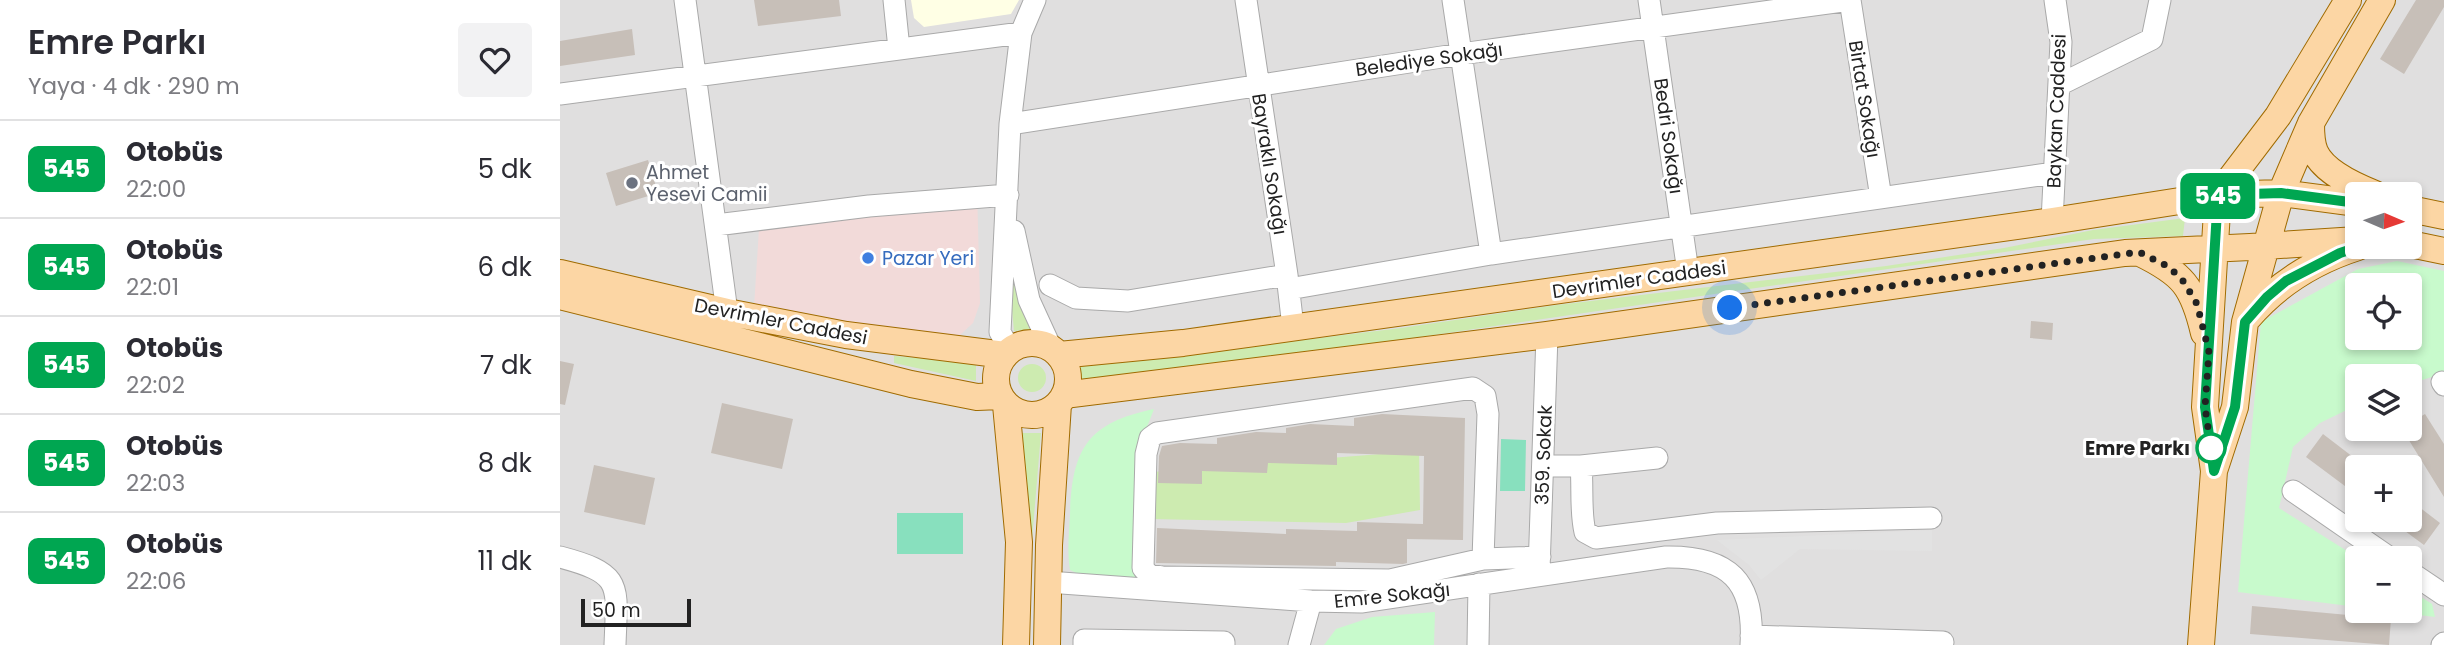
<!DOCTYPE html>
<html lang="tr">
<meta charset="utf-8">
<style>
:root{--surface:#fff;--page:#f2f2f3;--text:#2b2b33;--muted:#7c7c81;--line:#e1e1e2}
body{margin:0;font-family:Poppins,sans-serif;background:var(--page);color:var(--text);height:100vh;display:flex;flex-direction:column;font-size:26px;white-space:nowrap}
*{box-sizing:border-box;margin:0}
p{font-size:23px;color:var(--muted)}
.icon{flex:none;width:38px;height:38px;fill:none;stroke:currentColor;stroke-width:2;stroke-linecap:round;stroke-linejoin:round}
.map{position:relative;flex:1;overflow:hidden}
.details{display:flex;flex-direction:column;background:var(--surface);width:560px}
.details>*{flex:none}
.badge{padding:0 14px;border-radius:10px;font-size:24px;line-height:46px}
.needle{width:46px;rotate:92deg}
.tools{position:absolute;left:1785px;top:182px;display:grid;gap:14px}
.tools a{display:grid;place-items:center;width:77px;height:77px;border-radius:7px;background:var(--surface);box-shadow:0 4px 10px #0003;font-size:35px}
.scale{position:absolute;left:21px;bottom:18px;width:110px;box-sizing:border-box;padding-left:7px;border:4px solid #222;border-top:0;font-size:19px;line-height:24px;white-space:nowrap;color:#222;-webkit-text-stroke:5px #fff;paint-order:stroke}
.you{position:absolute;width:35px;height:35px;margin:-18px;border:5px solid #fff;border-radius:50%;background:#1a73e8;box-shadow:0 0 0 10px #1a73e833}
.map>.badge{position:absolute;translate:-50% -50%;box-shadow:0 0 0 4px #fff}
.round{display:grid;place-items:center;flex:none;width:74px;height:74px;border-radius:7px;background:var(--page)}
.summary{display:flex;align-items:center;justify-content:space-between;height:119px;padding:0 28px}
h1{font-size:33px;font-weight:600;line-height:52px}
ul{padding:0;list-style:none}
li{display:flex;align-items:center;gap:21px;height:98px;padding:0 28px;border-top:2px solid var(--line)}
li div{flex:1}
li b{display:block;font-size:26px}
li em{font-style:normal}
li .badge{min-width:77px;font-weight:700;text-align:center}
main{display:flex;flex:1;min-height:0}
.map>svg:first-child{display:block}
.residential{fill:#e0dfdf;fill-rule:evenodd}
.commercial{fill:#f2dad9}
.education{fill:#ffffe5}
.grass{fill:#cdebb0}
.park{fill:#c8facc;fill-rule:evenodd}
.pitch{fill:#88e0be}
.parking{fill:#e2e2e2}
.building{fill:#c7bfb8}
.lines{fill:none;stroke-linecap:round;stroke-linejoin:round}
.minor-casing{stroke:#a9a9a9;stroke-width:23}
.major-casing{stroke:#a06b00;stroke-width:28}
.minor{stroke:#fff;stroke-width:21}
.major{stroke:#fcd6a4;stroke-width:26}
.line-casing{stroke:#fff;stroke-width:16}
.line{stroke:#00a651;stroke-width:10}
.walk{stroke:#222;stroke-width:7;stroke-dasharray:0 12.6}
.worship-dot{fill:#6b7280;stroke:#fff;stroke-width:2.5}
.shop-dot{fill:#3f7fe0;stroke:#fff;stroke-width:2.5}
.stop-dot{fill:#fff;stroke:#00a651;stroke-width:3.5}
.labels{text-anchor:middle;stroke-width:6;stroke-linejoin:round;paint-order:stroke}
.street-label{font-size:19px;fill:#222;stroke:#fff}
.worship-label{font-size:19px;fill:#5b616d;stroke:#fff;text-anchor:start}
.shop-label{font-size:19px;fill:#366cbe;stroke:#fff;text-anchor:start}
.stop-label{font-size:19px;font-weight:bold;fill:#222;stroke:#fff;text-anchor:end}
</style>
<main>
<section class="details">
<div class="summary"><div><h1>Emre Parkı</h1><p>Yaya · 4 dk · 290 m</p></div><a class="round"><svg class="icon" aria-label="heart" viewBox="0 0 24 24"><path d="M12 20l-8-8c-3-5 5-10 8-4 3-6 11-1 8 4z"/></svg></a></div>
<ul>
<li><span class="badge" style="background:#00a651;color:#fff">545</span><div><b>Otobüs</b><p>22:00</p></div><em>5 dk</em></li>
<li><span class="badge" style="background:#00a651;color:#fff">545</span><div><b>Otobüs</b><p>22:01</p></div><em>6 dk</em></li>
<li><span class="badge" style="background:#00a651;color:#fff">545</span><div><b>Otobüs</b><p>22:02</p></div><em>7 dk</em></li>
<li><span class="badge" style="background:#00a651;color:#fff">545</span><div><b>Otobüs</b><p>22:03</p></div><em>8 dk</em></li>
<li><span class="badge" style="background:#00a651;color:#fff">545</span><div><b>Otobüs</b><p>22:06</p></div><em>11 dk</em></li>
</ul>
</section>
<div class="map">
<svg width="1884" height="645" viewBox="0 0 1884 645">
<rect width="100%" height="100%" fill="#f2efe9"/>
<!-- residential -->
<path class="residential" d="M0 0H1884V645H0ZM1797 194H1850V247H1797ZM1797 285H1850V338H1797ZM1797 376H1850V429H1797ZM1797 467H1850V520H1797ZM1797 558H1850V611H1797Z"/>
<!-- commercial -->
<path class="commercial" d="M417 190 420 303 413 323 399 336 366 337 194 308 200 213Z"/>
<!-- education -->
<path class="education" d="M351 0H459L451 14 364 27 354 18Z"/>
<!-- grass -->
<path class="grass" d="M1625 218 1623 236 1534 239 708 359 519 383 516 364 668 349 841 328 997 305 1326 266 1444 248 1533 230Z
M449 278 453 279 464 309 478 329 454 331Z
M334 356 416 363V381L334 363Z
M458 378a14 14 0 1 1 28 0a14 14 0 1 1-28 0Z
M462 433H481L472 540V539Z
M859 451 860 510 786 523 590 519 593 472Z"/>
<!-- park -->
<path class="park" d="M1837 261 1884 271V373L1850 384V376H1797V405L1760 423 1733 447 1719 508 1798 558 1797 607 1678 592 1701 322 1798 269ZM1797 285H1850V338H1797Z
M594 409 582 440 578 585 523 576 510 570C507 552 509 533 510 515 512 449 527 423 594 409Z
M1850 590 1872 604 1875 617 1827 611H1850Z
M875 612 874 645H764L776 629 812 617Z"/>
<!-- pitch -->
<path class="pitch" d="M941 439 966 440 965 491H940Z
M337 513H403V554H337Z"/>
<!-- parking -->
<path class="parking" d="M1372 530V551L1240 549 1201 580 1189 565 1157 540Z"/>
<!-- building -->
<path class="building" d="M194 0H279L281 16 198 26Z
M1856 0H1884V7L1844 74 1820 59Z
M72 29 75 55 0 66V41Z
M88 160 98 193 56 206 46 173Z
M1471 321 1493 323 1492 340 1470 338Z
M0 361 14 364 5 405 0 404Z
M162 403 233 419 222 469 151 453Z
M822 414 905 418 903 540 847 539V563L843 564 776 562V566L596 563 597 528 726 534V529L797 531V522L863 524 864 456 777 453V465L708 463 707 473 642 471V484L598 483 599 456 602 446 620 443 657 444V438L696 432 726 433V428L750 424 794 426V418Z
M1865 414 1884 444V497L1842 429H1850V423Z
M1763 434 1797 460V495L1746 457Z
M34 465 95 478 85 525 24 512Z
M1850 500 1880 523 1864 545 1830 520H1850Z
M1692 606 1831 619 1829 645 1690 634Z"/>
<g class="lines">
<!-- minor casing -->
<g class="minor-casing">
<path id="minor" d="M125 0 167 312
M334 0 339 49
M686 0 727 275 733 327
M893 0 931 254
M1089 0 1128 272
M1290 0 1321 198
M1499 85 1592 39 1600 0
M0 94 461 33
M450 124 901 54 1290 0
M1492 221 1501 42 1495 0
M156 225 309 206 448 195
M454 231 469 300 491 348
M490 285 516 298 568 301 727 275
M729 289 931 254 1494 173
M450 350 440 332 450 124 461 33 475 0
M1882 382 1884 385
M983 466H1021L1097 458
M1021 466C1023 487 1020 511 1025 532L1036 538 1157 523 1371 518
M1733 491 1830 558
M0 557C64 574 57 584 55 645
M923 559 928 414 925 396 913 388 597 433 590 438 586 454 583 568 589 575 602 577 830 580 923 559 980 557
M979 570 987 335
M1850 572 1884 595
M488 582 751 601 801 602 1106 557C1169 556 1195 581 1191 645
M1191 636 1383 642
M524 645V640L664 642V645
M739 645 751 601
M918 645 919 584
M1882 645 1884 643"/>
</g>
<!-- major casing -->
<g class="major-casing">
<path id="major" d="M1751 123C1751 132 1751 143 1755 152 1764 172 1795 186 1815 194
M1658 195 1718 116 1788 0
M1850 209 1884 216
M1850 244 1884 251
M1580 253C1623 274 1633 286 1644 333
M0 273 167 312 286 335 445 355
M0 296 351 384 417 397 440 396
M1688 318C1718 283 1754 261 1798 247
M436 379a36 36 0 1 1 72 0a36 36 0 1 1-72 0Z
M499 355 623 343 1492 221 1658 195 1721 193 1797 203
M504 395 987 335 1565 253 1690 247 1797 240
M446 405 459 542 456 645
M1654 471 1675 407 1685 322 1721 193 1751 123 1822 0
M487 645 489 545 498 404
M1641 645 1654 471 1645 407 1658 195"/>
</g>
<!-- minor -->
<use href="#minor" class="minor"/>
<!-- major -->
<use href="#major" class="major"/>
</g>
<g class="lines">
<!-- line casing -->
<g class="line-casing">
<path id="line" d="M1797 203 1721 193 1658 195 1645 407 1654 471 1675 407 1685 322 1707 297 1726 281 1780 253 1798 247"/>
</g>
<!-- line -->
<use href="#line" class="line"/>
<!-- walk -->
<path class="walk" d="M1170 308 1579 252 1609 267 1624 282 1637 304 1649 352 1645 407 1651 448"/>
</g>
<!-- markers -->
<circle class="worship-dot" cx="72" cy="183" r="7"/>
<circle class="shop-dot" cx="308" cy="258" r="7"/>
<circle class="stop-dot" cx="1651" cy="448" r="14"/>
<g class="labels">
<!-- street labels -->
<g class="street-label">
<text transform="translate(869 59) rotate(-8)" y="7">Belediye Sokağı</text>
<text transform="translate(1305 99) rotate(81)" y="7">Birtat Sokağı</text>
<text transform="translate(1496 111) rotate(-88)" y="7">Baykan Caddesi</text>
<text transform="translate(1109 136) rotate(82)" y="7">Bedri Sokağı</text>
<text transform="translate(710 164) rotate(81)" y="7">Bayraklı Sokağı</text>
<text transform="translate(1079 279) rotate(-8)" y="7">Devrimler Caddesi</text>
<text transform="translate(221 321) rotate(11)" y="7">Devrimler Caddesi</text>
<text transform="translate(983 455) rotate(-88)" y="7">359. Sokak</text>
<text transform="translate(832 595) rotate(-6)" y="7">Emre Sokağı</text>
</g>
<!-- worship labels -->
<g class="worship-label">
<text x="86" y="179">Ahmet<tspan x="86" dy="22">Yesevi Camii</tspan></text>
</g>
<!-- shop labels -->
<g class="shop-label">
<text x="322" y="265">Pazar Yeri</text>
</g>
<!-- stop labels -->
<g class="stop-label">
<text x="1630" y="455">Emre Parkı</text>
</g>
</g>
</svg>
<div class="tools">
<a><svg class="needle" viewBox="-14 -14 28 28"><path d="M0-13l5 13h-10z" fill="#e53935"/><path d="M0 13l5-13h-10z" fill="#7c7c81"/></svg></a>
<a><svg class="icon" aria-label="locate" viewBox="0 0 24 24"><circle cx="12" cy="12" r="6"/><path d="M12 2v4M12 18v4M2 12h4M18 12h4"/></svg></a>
<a><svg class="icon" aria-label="layers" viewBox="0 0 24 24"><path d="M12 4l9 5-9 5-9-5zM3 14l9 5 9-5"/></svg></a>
<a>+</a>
<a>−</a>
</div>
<div class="scale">50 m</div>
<div class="you" style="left:1170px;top:308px"></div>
<b class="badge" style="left:1658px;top:196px;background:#00a651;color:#fff">545</b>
</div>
</main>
